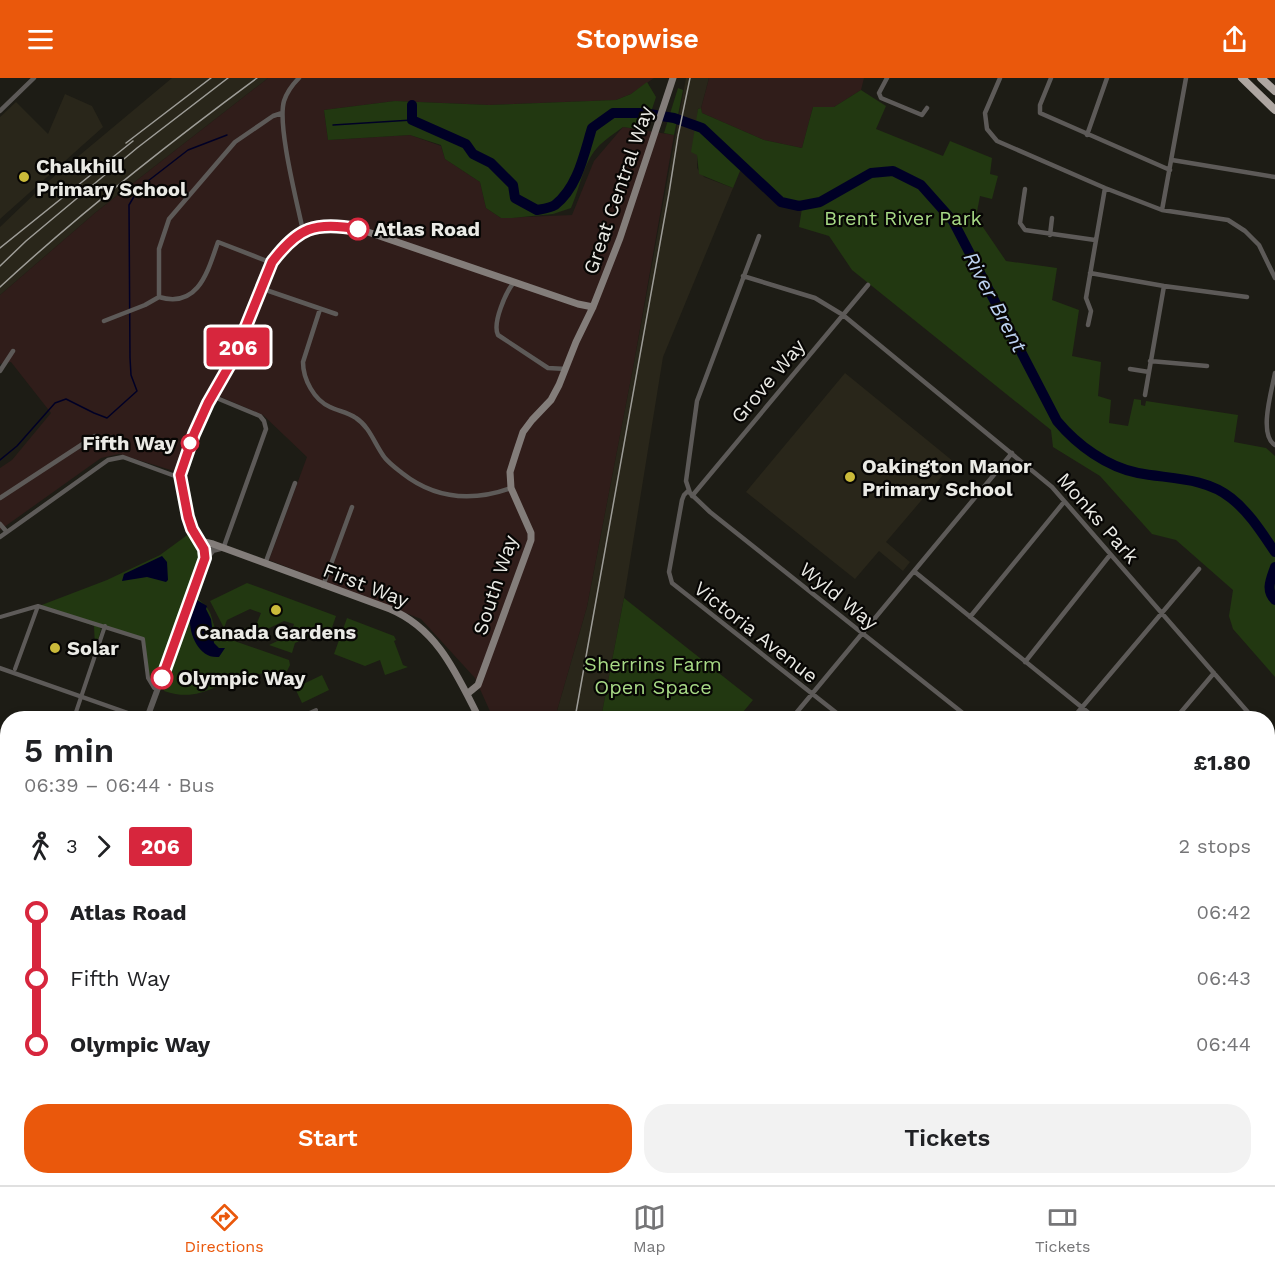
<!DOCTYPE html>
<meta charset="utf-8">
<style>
:root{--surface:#fff;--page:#f2f2f2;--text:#202124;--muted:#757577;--line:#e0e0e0;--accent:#ea580c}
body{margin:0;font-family:"Work Sans",sans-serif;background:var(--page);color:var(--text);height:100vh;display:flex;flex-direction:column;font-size:22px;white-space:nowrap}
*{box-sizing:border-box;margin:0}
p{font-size:20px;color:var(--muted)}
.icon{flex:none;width:33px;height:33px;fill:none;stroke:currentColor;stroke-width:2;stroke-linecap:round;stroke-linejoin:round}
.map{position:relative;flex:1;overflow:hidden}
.details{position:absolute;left:0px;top:633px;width:1275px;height:474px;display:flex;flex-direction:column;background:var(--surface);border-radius:24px 24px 0 0;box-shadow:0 3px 9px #0003}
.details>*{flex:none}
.badge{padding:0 12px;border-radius:4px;font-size:21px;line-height:39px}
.map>.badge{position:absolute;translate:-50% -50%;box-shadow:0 0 0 3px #fff}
.legs{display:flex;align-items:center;gap:9px;height:66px;padding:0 24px;font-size:20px}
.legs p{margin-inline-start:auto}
.summary{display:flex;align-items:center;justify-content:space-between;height:102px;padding:0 24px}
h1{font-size:33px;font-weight:600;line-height:45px}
.cta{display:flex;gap:12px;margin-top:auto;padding:12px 24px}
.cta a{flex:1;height:69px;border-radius:24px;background:var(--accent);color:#fff;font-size:24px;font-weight:600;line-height:69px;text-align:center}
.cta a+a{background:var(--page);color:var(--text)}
ul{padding:0 24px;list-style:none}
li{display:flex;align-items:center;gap:21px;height:66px;font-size:22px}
li i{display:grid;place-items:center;width:9px;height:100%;margin:0 8px;background:currentColor}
li i::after{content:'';width:15px;height:15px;margin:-8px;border:4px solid;border-radius:50%;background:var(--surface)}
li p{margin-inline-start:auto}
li:first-child i{background:linear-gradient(#0000 50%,currentColor 0)}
li:last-child i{background:linear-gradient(currentColor 50%,#0000 0)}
header{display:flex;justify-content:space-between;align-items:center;height:78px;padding:0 24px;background:var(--accent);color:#fff;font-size:27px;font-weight:600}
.tab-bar{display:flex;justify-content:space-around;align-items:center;height:84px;border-top:2px solid var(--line);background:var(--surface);font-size:16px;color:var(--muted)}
.tab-bar a{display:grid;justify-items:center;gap:3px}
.tab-bar .on{color:var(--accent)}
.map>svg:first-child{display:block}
.industrial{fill:#301d1a}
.built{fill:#29261a}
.green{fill:#223811}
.water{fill:#000026}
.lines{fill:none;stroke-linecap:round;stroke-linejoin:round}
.stream{stroke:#000026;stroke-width:1.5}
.river{stroke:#000026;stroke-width:10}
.pedestrian{stroke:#5d5a58;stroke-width:4}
.minor{stroke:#5d5a58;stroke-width:4.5}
.tertiary{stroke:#5d5a58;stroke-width:6}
.secondary{stroke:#837d7a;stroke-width:7}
.primary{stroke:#a09995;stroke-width:8}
.trunk{stroke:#aea6a1;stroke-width:8}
.rail{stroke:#9e9d98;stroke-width:1.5}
.line-1-casing{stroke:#fff;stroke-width:14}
.line-1{stroke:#d7263d;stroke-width:9}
.poi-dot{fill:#caba3a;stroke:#070604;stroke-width:2}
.stop-1-dot{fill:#fff;stroke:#d7263d;stroke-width:3}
.labels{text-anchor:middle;stroke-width:4.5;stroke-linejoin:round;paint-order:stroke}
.poi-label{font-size:20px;font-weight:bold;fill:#eaeae5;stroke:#070604;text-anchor:start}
.street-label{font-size:20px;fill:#eaeae5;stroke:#070604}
.park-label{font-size:20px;fill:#a7d985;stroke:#070604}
.stop-label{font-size:20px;font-weight:bold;fill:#eaeae5;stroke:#070604;text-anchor:start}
.water-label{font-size:21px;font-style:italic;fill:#bcd2f1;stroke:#070604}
</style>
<header><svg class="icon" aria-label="menu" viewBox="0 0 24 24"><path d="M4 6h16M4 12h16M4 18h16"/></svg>Stopwise<svg class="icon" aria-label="share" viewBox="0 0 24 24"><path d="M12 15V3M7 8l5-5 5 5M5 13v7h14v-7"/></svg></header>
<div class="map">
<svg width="1275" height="1107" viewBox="0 0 1275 1107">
<rect width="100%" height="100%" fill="#1d1c15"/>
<!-- industrial -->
<path class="industrial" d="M268 0H654L631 16 616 22 489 27 395 23 324 32 328 62 410 57 441 68 445 81 480 104 486 130 501 140 572 137 594 83 623 49 674 57 634 285 587 529 555 640H493L475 600 421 541 269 482 307 379 263 337 209 314 177 394 119 376 101 380 0 452V390L12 382 51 335 11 284 0 286V217L96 134Z
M709 0H864L861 12 834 29H813L802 70 764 62 702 35 701 30Z"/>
<!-- built -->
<path class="built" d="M172 0H268L96 134 0 217V149L44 107Z
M686 0H709L701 30 698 31 697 90 704 99 733 110 663 279 624 520 601 640H555L587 529 634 285Z
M65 16 92 28 103 49 0 141V39L16 24 48 56Z
M845 295 954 384 886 464 910 484 903 493 879 473 855 501 746 414Z"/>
<!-- green -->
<path class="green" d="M647 4 656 19 645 52 623 49C615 55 604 62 597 70 583 86 580 110 571 130L553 136 512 140H501L486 130 480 104 445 81 441 67 410 57 328 62 324 32 395 23 489 27 616 22 631 16Z
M678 10 683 12 674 57 664 55Z
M861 12 886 28 876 51 943 78 950 63 992 80 990 96 998 98 992 121 980 118 976 139 1006 183 1057 190 1052 222 1079 232 1072 278 1101 284 1098 318 1111 322 1109 345 1128 348 1134 321 1141 322V327L1145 328 1146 323 1238 337 1234 364 1266 370 1275 378V599L1233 551 1229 538 1233 512 1176 462 1152 456 1100 398 1053 369 1051 352 852 192 829 158 799 149 803 124 781 121 755 97 740 93 733 110 699 96 697 77 691 74 698 31 701 30 702 35 764 62 802 70 813 29H834Z
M190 455 200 481 154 610 151 606 142 561 98 548 101 551 94 577 81 573 95 569 94 548 39 528 107 502 160 477Z
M247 505 336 538 329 558 318 555 295 565 292 575 269 567 290 557 294 546 284 543 261 554 258 563 235 555 257 545 261 535 250 531 227 542 224 550 210 523Z
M197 520C217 536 208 541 220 558L289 582 290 587 287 593C273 595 259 595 245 598 214 606 199 625 164 613Z
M624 520 753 622 738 640H601Z
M347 540 394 558 396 562 394 563 403 587 408 589 385 597 380 582 365 588 334 576Z
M322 597 329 612 302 625 295 610Z
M0 762 7 765 6 814 0 812Z
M1275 969V1032L1268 1036V974Z
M550 1100H605L607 1107H529Z"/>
<!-- water -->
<path class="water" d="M162 478 167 484 168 502 166 504 147 499 122 503 124 496Z
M197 522 207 528 206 531 211 541 214 565 219 570H225L219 579C200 581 189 558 190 540 191 535 195 527 197 522Z"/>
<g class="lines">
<!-- stream -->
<path class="stream" d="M333 47 412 42
M0 382 17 368 55 325 66 321 94 335 107 340 137 313 131 297 130 280 129 127 139 110 188 72 227 57"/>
<!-- river -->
<path class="river" d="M412 27V42L466 66 473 76 491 85 513 107 515 120 537 132C542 131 550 130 555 127 578 109 584 76 592 50L613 35H643L674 40 702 50 781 124 799 128 820 124 871 95 893 93 921 107 953 143 1057 343C1077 367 1107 389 1138 395 1169 401 1205 399 1231 420 1249 434 1262 455 1275 474
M1275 489C1271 501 1265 512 1275 522"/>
<!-- pedestrian -->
<path class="pedestrian" d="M0 539 38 528 143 561 148 600 154 610
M15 591 38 528
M74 640 105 548
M298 640 316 632
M0 657 8 659
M0 719 8 722"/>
<!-- minor -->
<path class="minor" d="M299 0C292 7 287 14 284 23 277 47 297 124 303 153
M887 0 879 15 881 20 922 37 927 30
M1000 0 985 35 987 51 997 63 1105 110 1162 132 1228 142 1245 153 1259 167 1275 200
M1051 0 1040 27V35L1170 92
M0 33 34 0
M1087 57 1107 0
M1172 82 1275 99
M1025 111 1020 145 1025 152 1095 162
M1162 132 1186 0
M1050 157 1052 140
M759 158 697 323 686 403 690 415 710 434 969 640
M1090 195 1164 208 1247 219
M743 198 815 220 843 237 1052 409 1253 640
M514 204C506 214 492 245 498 257L548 290 566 291
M263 211 336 236
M159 219V171L169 141 235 64 273 38 282 35
M320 231 303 284C303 301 314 322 330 329 338 333 348 334 356 340 370 349 375 367 385 380 390 386 397 391 402 395 435 421 472 424 511 410
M104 243 145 227 159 219C199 231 208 192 218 164L272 185
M1088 247 1091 233 1086 220 1105 110
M1150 283 1207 288
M1130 291 1149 294
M0 293 13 273
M1275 295C1272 312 1258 357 1275 367
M1145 317 1164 208
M219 321 260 338 264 343 266 351 223 471
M688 413 684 417 682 422 669 494 672 505 843 640
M692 418 868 207
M0 420 95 358
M0 446 6 453
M0 459 108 382 123 379 175 398 180 397
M265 486 295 405
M915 494 1095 640
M323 508 352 429
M970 539 1064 424
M1025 584 1110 477
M0 590 142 640
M792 640 1012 375
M1073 640 1199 491
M1176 640 1214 595
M1268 657 1275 665
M1268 736 1275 731
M1268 843 1275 854
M1268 930 1275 925
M6 1058 8 1055
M1268 1087 1275 1083
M607 1100 609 1107
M653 1100 655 1107
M903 1100 907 1107
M1115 1100 1120 1107
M516 1106 538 1100
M155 1107 157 1100
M245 1107 248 1100
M1185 1107 1214 1100"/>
<!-- tertiary -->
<path class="tertiary" d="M206 481 213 472 221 470
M147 640 204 485 205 476 200 463
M1 1001 8 993"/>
<!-- secondary -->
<path class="secondary" d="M467 616 478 607 531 462V455L511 410 510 394 516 375 523 354 532 342 551 322 559 307 576 264 593 229 620 160 673 0
M479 640C457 597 438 551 390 531L213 466 200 463 192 451 188 439 180 397 194 356 208 325 232 283 272 185C300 147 317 143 362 152L578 226 593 229
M343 1107 344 1100"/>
<!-- primary -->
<path class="primary" d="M1268 830 1275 825
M0 1000 8 1007
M110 1100 116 1107
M853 1107 855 1104 867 1100
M864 1107 889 1100"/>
<!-- trunk -->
<path class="trunk" d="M1242 0 1275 32
M1261 0 1275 13"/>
<!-- rail -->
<path class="rail" d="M126 65 211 0
M0 170 133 63
M0 188 26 163 137 70 228 0
M0 209C81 134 169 65 257 0
M575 640 669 115 678 58 690 0
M424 1107 427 1100
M436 1107 440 1100"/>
</g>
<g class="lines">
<!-- line-1 casing -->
<g class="line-1-casing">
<path id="line-1" d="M162 600 205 480 204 471 192 451 188 439 180 397 194 356 208 325 232 283 272 184C298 150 314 143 358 151"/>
</g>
<!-- line-1 -->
<use href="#line-1" class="line-1"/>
</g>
<!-- markers -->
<g class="poi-dot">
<circle cx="24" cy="99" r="6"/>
<circle cx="850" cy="399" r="6"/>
<circle cx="276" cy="532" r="6"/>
<circle cx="55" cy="570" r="6"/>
</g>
<g class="stop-1-dot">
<circle cx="358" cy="151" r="10"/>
<circle cx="190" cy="365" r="8"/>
<circle cx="162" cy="600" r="10"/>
</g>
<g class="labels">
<!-- poi labels -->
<g class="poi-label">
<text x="36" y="95">Chalkhill<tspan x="36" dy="23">Primary School</tspan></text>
<text x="862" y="395">Oakington Manor<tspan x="862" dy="23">Primary School</tspan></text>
<text x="276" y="561" text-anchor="middle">Canada Gardens</text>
<text x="67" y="577">Solar</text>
</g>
<!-- street labels -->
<g class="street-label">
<text transform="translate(618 112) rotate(-71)" y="7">Great Central Way</text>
<text transform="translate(768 303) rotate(-50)" y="7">Grove Way</text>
<text transform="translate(1098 440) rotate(49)" y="7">Monks Park</text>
<text transform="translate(366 507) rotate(21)" y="7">First Way</text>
<text transform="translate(495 507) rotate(-72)" y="7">South Way</text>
<text transform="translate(839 518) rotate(39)" y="7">Wyld Way</text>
<text transform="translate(756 554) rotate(38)" y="7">Victoria Avenue</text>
</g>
<!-- park labels -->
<g class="park-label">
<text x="903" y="147">Brent River Park</text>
<text x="653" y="593">Sherrins Farm<tspan x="653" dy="23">Open Space</tspan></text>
</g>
<!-- stop labels -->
<g class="stop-label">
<text x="374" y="158">Atlas Road</text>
<text x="176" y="372" text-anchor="end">Fifth Way</text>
<text x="178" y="607">Olympic Way</text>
</g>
<!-- water labels -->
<g class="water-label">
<text transform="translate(995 224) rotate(62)" y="7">River Brent</text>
</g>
</g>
</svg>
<b class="badge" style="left:238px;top:269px;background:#d7263d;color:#fff">206</b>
<section class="details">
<div class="summary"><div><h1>5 min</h1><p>06:39 – 06:44 · Bus</p></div><b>£1.80</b></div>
<div class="legs"><svg class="icon" aria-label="walk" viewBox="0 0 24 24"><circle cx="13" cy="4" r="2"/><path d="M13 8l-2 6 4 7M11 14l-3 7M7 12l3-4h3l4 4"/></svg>3<svg class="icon" aria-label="forward" viewBox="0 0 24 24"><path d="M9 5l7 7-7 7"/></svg><b class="badge" style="background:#d7263d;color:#fff">206</b><p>2 stops</p></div>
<ul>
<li><i style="color:#d7263d"></i><b>Atlas Road</b><p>06:42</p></li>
<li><i style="color:#d7263d"></i><span>Fifth Way</span><p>06:43</p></li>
<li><i style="color:#d7263d"></i><b>Olympic Way</b><p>06:44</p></li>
</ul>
<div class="cta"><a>Start</a><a>Tickets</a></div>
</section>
</div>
<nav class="tab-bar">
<a class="on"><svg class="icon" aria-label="directions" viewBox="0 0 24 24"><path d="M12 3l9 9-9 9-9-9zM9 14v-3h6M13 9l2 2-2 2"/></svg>Directions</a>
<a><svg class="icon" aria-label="map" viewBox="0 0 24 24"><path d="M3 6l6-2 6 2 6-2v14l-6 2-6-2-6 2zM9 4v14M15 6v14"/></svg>Map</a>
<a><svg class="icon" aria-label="tickets" viewBox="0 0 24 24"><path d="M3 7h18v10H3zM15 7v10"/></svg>Tickets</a>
</nav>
